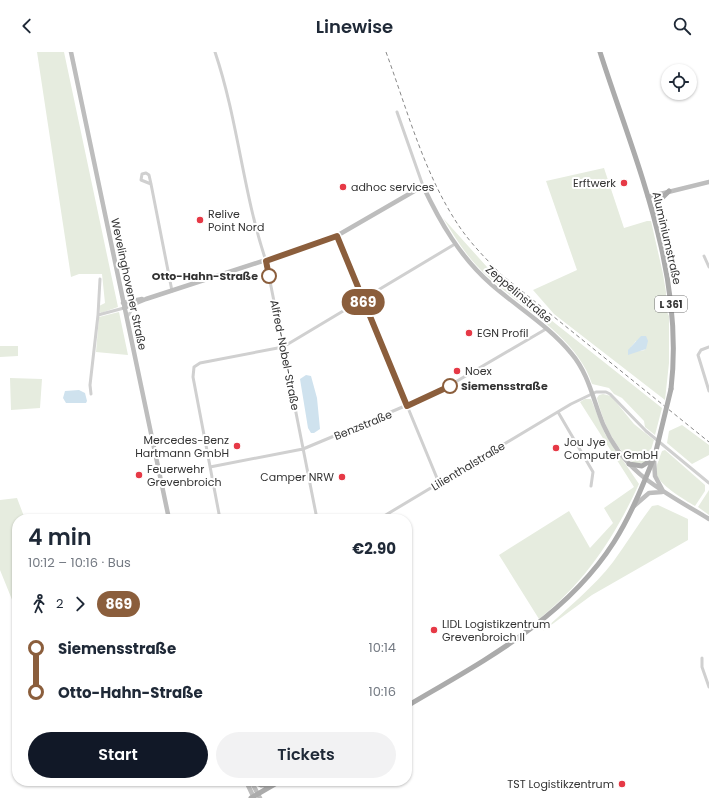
<!DOCTYPE html>
<meta charset="utf-8">
<style>
:root{--surface:#fff;--page:#f2f2f3;--text:#1f2937;--muted:#747a83;--accent:#111827}
body{margin:0;font-family:Poppins,sans-serif;background:var(--page);color:var(--text);height:100vh;display:flex;flex-direction:column;font-size:15px;white-space:nowrap}
*{box-sizing:border-box;margin:0}
p{font-size:13px;color:var(--muted)}
.icon{flex:none;width:22px;height:22px;fill:none;stroke:currentColor;stroke-width:2;stroke-linecap:round;stroke-linejoin:round}
.map{position:relative;flex:1;overflow:hidden}
.sheet{position:absolute;left:12px;top:462px;width:400px;height:272px;display:flex;flex-direction:column;background:var(--surface);border-radius:16px;box-shadow:0 1px 3px #0004}
.sheet>*{flex:none}
.badge{padding:0 8px;border-radius:13px;font-size:14px;line-height:26px}
.controls{position:absolute;left:661px;top:12px;display:grid;gap:8px}
.controls a{display:grid;place-items:center;width:36px;height:36px;border-radius:50%;background:var(--surface);box-shadow:0 1px 3px #0004;font-size:20px}
.map>.badge{position:absolute;translate:-50% -50%;box-shadow:0 0 0 2px #fff}
.legs{display:flex;align-items:center;gap:6px;height:44px;padding:0 16px;font-size:13px}
.legs p{margin-inline-start:auto}
.summary{display:flex;align-items:center;justify-content:space-between;height:68px;padding:0 16px}
h1{font-size:22px;font-weight:600;line-height:30px}
.primary-button{display:flex;gap:8px;margin-top:auto;padding:8px 16px}
.primary-button a{flex:1;height:46px;border-radius:24px;background:var(--accent);color:#fff;font-size:16px;font-weight:600;line-height:46px;text-align:center}
.primary-button a+a{background:var(--page);color:var(--text)}
ul{padding:0 16px;list-style:none}
li{display:flex;align-items:center;gap:14px;height:44px;font-size:15px}
li i{display:grid;place-items:center;width:6px;height:100%;margin:0 5px;background:currentColor}
li i::after{content:'';width:10px;height:10px;margin:-5px;border:3px solid;border-radius:50%;background:var(--surface)}
li p{margin-inline-start:auto}
li:first-child i{background:linear-gradient(#0000 50%,currentColor 0)}
li:last-child i{background:linear-gradient(currentColor 50%,#0000 0)}
header{display:flex;justify-content:space-between;align-items:center;height:52px;padding:0 16px;background:var(--surface);font-size:18px;font-weight:600}
.map>svg:first-child{display:block}
.green{fill:#e6ecdf;fill-rule:evenodd}
.water{fill:#cfe2ee}
.lines{fill:none;stroke-linecap:round;stroke-linejoin:round}
.street{stroke:#d0d0d0;stroke-width:3}
.secondary{stroke:#bdbdbd;stroke-width:4.5}
.primary{stroke:#ababab;stroke-width:5}
.rail{stroke:#888;stroke-width:1;stroke-dasharray:4 3;stroke-linecap:butt}
.primary-bridge{stroke:#ababab;stroke-width:5}
.line-1-casing{stroke:#fff;stroke-width:9}
.line-1{stroke:#8b5e3c;stroke-width:6}
.poi-dot{fill:#e63946;stroke:#fff;stroke-width:1.5}
.stop-1-dot{fill:#fff;stroke:#8b5e3c;stroke-width:2}
.labels{text-anchor:middle;stroke-width:4;stroke-linejoin:round;paint-order:stroke}
.shield{fill:#fff;stroke:#707070;stroke-width:1}
.shield-label{font-size:10px;font-weight:bold;fill:#333}
.poi-label{font-size:11px;fill:#333;stroke:#fff;text-anchor:start}
.street-label{font-size:11px;fill:#333;stroke:#fff}
.stop-label{font-size:11px;font-weight:bold;fill:#333;stroke:#fff;text-anchor:end}
</style>
<header><svg class="icon" aria-label="back" viewBox="0 0 24 24"><path d="M15 5l-7 7 7 7"/></svg>Linewise<svg class="icon" aria-label="search" viewBox="0 0 24 24"><circle cx="10" cy="10" r="6"/><path d="M15 15l6 6"/></svg></header>
<div class="map">
<svg width="709" height="746" viewBox="0 0 709 746">
<rect width="100%" height="100%" fill="#fff"/>
<!-- green -->
<path class="green" d="M37 0H64L118 255 101 261 100 260 99 254 105 251 102 222H79L71 225Z
M604 116 624 176 647 169H651L663 222 666 240V258L669 264V311L665 348 554 262 533 238 577 218 546 129ZM636 289 645 298 639 299 631 295Z
M443 166 487 215 508 234 662 356 655 383 645 375 644 369 622 346 614 342 609 336 592 332C576 281 511 251 476 213 463 199 453 182 443 166Z
M119 260 128 303 96 300 99 265Z
M0 294H18V304L0 305Z
M10 326 42 327 40 356 11 358Z
M603 342 611 344 634 372 654 388 649 404 644 411H634C614 395 603 370 597 346L599 343Z
M585 347H591L605 382 639 432C614 486 586 529 539 567L499 503 569 459 590 496 613 471 604 456 634 435 580 350Z
M682 373 709 393V403L692 412 667 391 669 379Z
M665 398 705 433V439L695 454C685 448 657 432 656 420 656 413 660 405 662 399Z
M709 438V463L698 455Z
M17 446 25 467H17V560L0 518V448Z
M658 453 688 467V488L592 543 543 579C565 558 595 534 613 510 627 491 638 472 652 454Z"/>
<!-- water -->
<path class="water" d="M641 284H646L648 289 646 297 628 303V298Z
M306 323 311 324 317 346 320 377 314 381H311L308 376 300 327Z
M79 338 85 341 87 349 86 351H66L63 346 65 339Z"/>
<g class="lines">
<!-- street -->
<path class="street" d="M215 0C238 68 243 141 266 209L317 467
M397 60 423 134
M151 132 141 128 142 122 146 121 149 123 151 132 172 239
M337 184 439 431
M704 204 709 215
M98 263 100 227
M127 265 136 252
M709 295 701 298 698 303 709 339
M91 342 90 333 98 263 124 256
M558 360 593 420 591 434
M210 415 303 397 358 374 440 339 546 277
M220 467 193 325 194 315 200 311 283 295 455 192
M379 467 571 352 596 340H606L610 342 646 379 709 431
M702 606V615L709 635"/>
<!-- secondary -->
<path class="secondary" d="M71 0 169 467
M648 145 709 130
M123 251 142 247
M124 256 146 247 333 186 423 134C440 170 460 205 491 232 517 255 549 274 571 301 589 322 593 348 603 372 625 423 665 440 709 467
M654 408 655 424 663 439
M634 454 649 441 662 440
M246 729 254 746
M251 729 260 746"/>
<!-- primary -->
<path class="primary" d="M600 0C635 109 685 220 671 337
M654 165 657 151 669 139
M629 412 642 414 653 407
M407 654C483 609 565 567 614 490 631 463 643 433 655 403
M251 729 261 733 273 732
M251 746 280 729"/>
<!-- rail -->
<path class="rail" d="M386 0C408 60 425 125 461 177 473 194 488 209 502 223L709 390"/>
<!-- primary-bridge -->
<path class="primary-bridge" d="M655 403 671 337"/>
</g>
<g class="lines">
<!-- line-1 casing -->
<g class="line-1-casing">
<path id="line-1" d="M269 224 266 209 337 184 407 354 450 334"/>
</g>
<!-- line-1 -->
<use href="#line-1" class="line-1"/>
</g>
<!-- markers -->
<g class="poi-dot">
<circle cx="624" cy="131" r="4"/>
<circle cx="343" cy="135" r="4"/>
<circle cx="200" cy="168" r="4"/>
<circle cx="469" cy="281" r="4"/>
<circle cx="457" cy="319" r="4"/>
<circle cx="237" cy="394" r="4"/>
<circle cx="556" cy="396" r="4"/>
<circle cx="139" cy="423" r="4"/>
<circle cx="342" cy="425" r="4"/>
<circle cx="434" cy="578" r="4"/>
<circle cx="622" cy="732" r="4"/>
</g>
<g class="stop-1-dot">
<circle cx="269" cy="224" r="7"/>
<circle cx="450" cy="334" r="7"/>
</g>
<g class="labels">
<!-- shield labels -->
<rect class="shield" x="655" y="244" width="32" height="16" rx="3"/>
<g class="shield-label">
<text x="671" y="256">L 361</text>
</g>
<!-- poi labels -->
<g class="poi-label">
<text x="616" y="135" text-anchor="end">Erftwerk</text>
<text x="351" y="139">adhoc services</text>
<text x="208" y="166">Relive<tspan x="208" dy="13">Point Nord</tspan></text>
<text x="477" y="285">EGN Profil</text>
<text x="465" y="323">Noex</text>
<text x="229" y="392" text-anchor="end">Mercedes-Benz<tspan x="229" dy="13">Hartmann GmbH</tspan></text>
<text x="564" y="394">Jou Jye<tspan x="564" dy="13">Computer GmbH</tspan></text>
<text x="147" y="421">Feuerwehr<tspan x="147" dy="13">Grevenbroich</tspan></text>
<text x="334" y="429" text-anchor="end">Camper NRW</text>
<text x="442" y="576">LIDL Logistikzentrum<tspan x="442" dy="13">Grevenbroich II</tspan></text>
<text x="614" y="736" text-anchor="end">TST Logistikzentrum</text>
</g>
<!-- street labels -->
<g class="street-label">
<text transform="translate(667 186) rotate(77)" y="4">Aluminiumstraße</text>
<text transform="translate(129 232) rotate(78)" y="4">Wevelinghovener Straße</text>
<text transform="translate(519 242) rotate(40)" y="4">Zeppelinstraße</text>
<text transform="translate(285 303) rotate(79)" y="4">Alfred-Nobel-Straße</text>
<text transform="translate(363 373) rotate(-22)" y="4">Benzstraße</text>
<text transform="translate(468 414) rotate(-31)" y="4">Lilienthalstraße</text>
</g>
<!-- stop labels -->
<g class="stop-label">
<text x="258" y="228">Otto-Hahn-Straße</text>
<text x="461" y="338" text-anchor="start">Siemensstraße</text>
</g>
</g>
</svg>
<div class="controls">
<a><svg class="icon" aria-label="locate" viewBox="0 0 24 24"><circle cx="12" cy="12" r="6"/><path d="M12 2v4M12 18v4M2 12h4M18 12h4"/></svg></a>
</div>
<b class="badge" style="left:363px;top:250px;background:#8b5e3c;color:#fff">869</b>
<section class="sheet">
<div class="summary"><div><h1>4 min</h1><p>10:12 – 10:16 · Bus</p></div><b>€2.90</b></div>
<div class="legs"><svg class="icon" aria-label="walk" viewBox="0 0 24 24"><circle cx="13" cy="4" r="2"/><path d="M13 8l-2 6 4 7M11 14l-3 7M7 12l3-4h3l4 4"/></svg>2<svg class="icon" aria-label="forward" viewBox="0 0 24 24"><path d="M9 5l7 7-7 7"/></svg><b class="badge" style="background:#8b5e3c;color:#fff">869</b></div>
<ul>
<li><i style="color:#8b5e3c"></i><b>Siemensstraße</b><p>10:14</p></li>
<li><i style="color:#8b5e3c"></i><b>Otto-Hahn-Straße</b><p>10:16</p></li>
</ul>
<div class="primary-button"><a>Start</a><a>Tickets</a></div>
</section>
</div>
